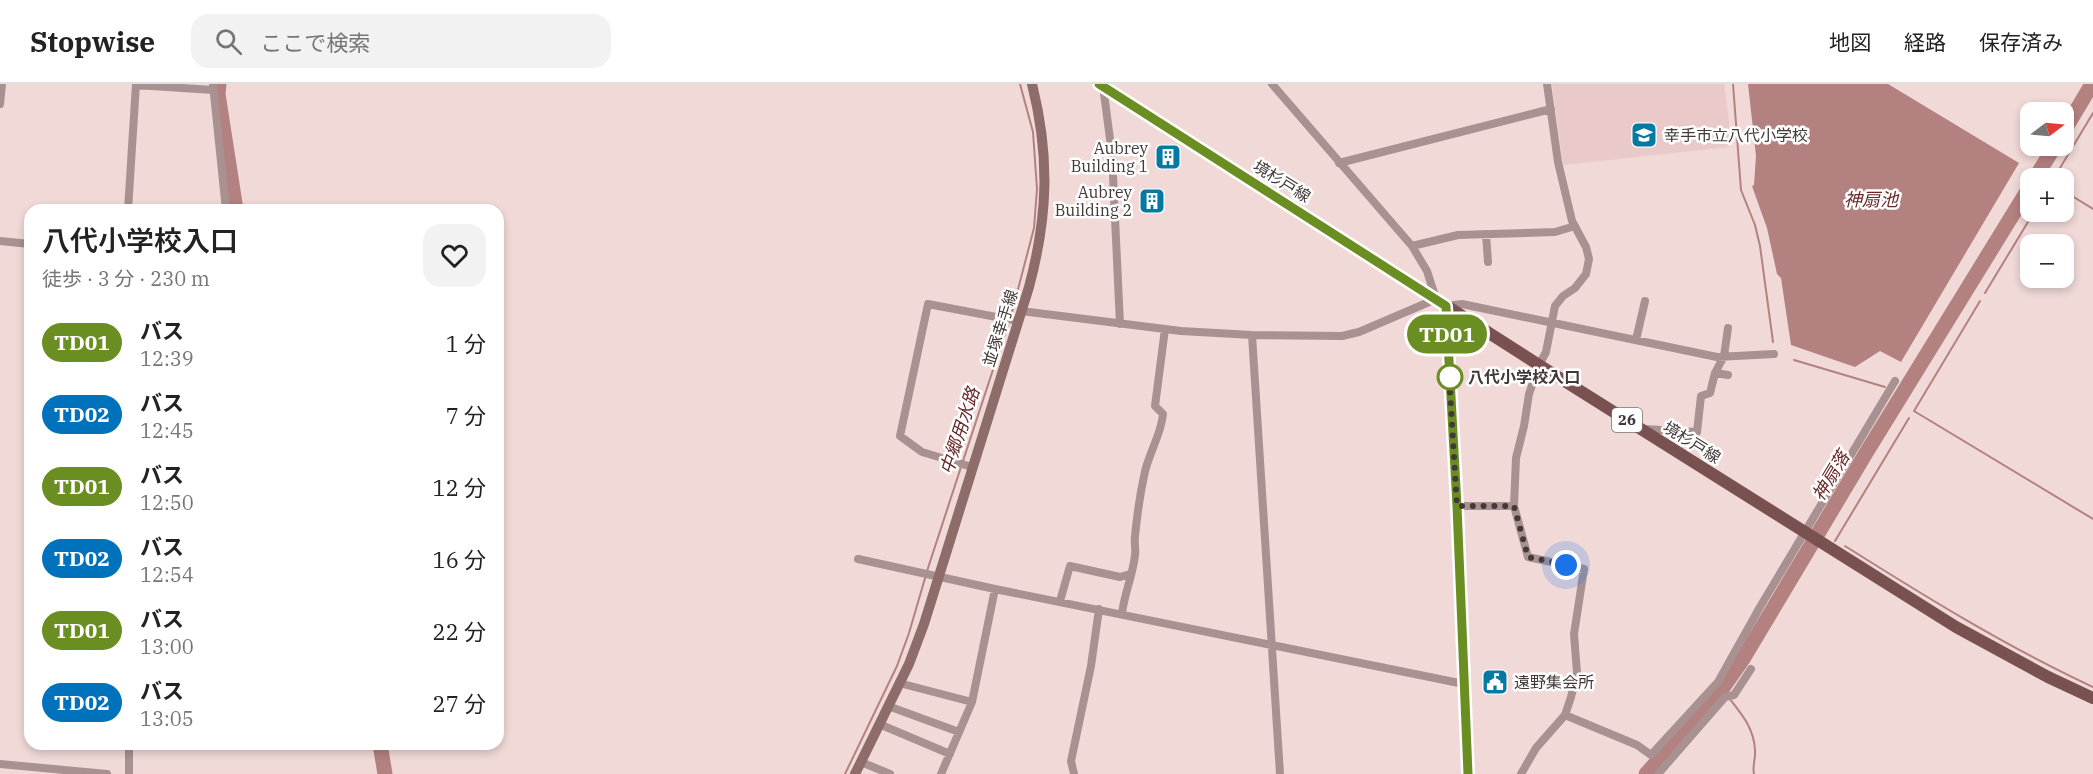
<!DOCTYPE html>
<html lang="ja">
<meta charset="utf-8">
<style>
:root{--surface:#fff;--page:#f2f2f2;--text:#222;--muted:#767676;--line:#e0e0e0}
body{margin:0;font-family:"IBM Plex Serif","Noto Sans JP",serif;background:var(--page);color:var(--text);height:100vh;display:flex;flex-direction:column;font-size:22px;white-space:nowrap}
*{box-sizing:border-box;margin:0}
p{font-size:20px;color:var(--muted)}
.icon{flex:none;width:33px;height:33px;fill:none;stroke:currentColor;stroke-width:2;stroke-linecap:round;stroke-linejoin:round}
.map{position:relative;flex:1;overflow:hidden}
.drawer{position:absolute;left:24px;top:120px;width:480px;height:546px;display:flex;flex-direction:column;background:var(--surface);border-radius:18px;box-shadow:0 3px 9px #0003}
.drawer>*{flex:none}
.badge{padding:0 12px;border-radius:20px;font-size:21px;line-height:39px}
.needle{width:39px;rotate:74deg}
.tools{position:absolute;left:2020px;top:18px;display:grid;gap:12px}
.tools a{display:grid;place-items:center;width:54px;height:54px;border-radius:12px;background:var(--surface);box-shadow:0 3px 9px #0003;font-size:30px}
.you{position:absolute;width:30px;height:30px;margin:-15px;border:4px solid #fff;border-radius:50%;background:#1a73e8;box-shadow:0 0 0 9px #1a73e833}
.map>.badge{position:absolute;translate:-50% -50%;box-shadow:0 0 0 3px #fff}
.round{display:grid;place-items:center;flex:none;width:63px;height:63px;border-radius:18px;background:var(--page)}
.summary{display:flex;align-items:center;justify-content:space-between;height:102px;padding:0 18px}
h1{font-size:28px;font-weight:600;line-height:45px}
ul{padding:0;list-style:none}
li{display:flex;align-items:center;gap:18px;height:72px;padding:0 18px}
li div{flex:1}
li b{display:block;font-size:22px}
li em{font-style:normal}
li .badge{min-width:66px;font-weight:700;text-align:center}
header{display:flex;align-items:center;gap:36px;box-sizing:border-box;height:84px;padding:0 30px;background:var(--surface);border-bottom:2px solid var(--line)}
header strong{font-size:28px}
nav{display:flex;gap:33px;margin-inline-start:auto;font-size:21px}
.search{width:420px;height:54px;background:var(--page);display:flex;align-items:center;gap:15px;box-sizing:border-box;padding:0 21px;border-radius:18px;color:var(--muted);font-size:22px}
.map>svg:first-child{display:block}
.built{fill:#e9cac8}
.water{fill:#b3817f}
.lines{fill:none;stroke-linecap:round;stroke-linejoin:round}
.stream{stroke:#b3817f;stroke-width:2}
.river{stroke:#b3817f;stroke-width:15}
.street{stroke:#a89190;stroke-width:8}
.secondary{stroke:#8d6c6a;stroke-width:10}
.primary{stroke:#785150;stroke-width:12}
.line-casing{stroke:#fff;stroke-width:14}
.line{stroke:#6b8e23;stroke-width:9}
.walk{stroke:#413837;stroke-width:6;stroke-dasharray:0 10.8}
.stop-dot{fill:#fff;stroke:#6b8e23;stroke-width:3}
.labels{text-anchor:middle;stroke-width:5;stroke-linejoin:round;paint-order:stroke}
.shield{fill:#fff;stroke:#7a7473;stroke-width:1.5}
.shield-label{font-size:15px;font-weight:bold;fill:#413837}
.poi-label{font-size:16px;fill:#413837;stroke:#fff;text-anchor:start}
.street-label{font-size:16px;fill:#413837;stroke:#fff}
.stop-label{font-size:16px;font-weight:bold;fill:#413837;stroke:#fff;text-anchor:start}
.water-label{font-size:18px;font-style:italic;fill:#69292a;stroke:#fff}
</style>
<header>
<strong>Stopwise</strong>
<div class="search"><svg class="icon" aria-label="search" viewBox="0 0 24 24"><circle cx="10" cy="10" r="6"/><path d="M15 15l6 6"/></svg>ここで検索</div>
<nav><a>地図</a><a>経路</a><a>保存済み</a></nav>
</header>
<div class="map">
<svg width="2093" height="690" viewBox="0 0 2093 690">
<rect width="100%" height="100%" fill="#f0d9d7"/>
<!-- built -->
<path class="built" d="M1552 0H1724L1729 38V63L1563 81Z"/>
<!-- water -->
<path class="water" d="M1748 0H1888L2019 79 1901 278 1880 267 1855 283 1791 261 1781 194 1777 190 1767 144 1752 102 1754 101 1756 72Z"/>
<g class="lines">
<!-- stream -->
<path class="stream" d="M1733 0 1741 106 1755 141 1760 162 1773 258
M2054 94 2093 29
M2064 107 2093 125
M1985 209 2034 128
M1980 217 1914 327 2093 435
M1011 232 1034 144 1037 105 1033 48 1020 0
M1794 276 1885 303
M1897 307 1902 311
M963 377 1009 237
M1835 457 1909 334
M1845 462C1926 513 2007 563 2093 603
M1729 614C1742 631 1754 644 1755 666 1756 674 1752 682 1754 690
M845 690 897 582 909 549 928 484 961 383"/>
<!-- river -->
<path class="river" d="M219 0 218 10 236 126
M2064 47 2092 0
M2035 94 2055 62
M380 660 385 690
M1646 690 1722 605 1743 575 1866 369 2031 101"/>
<!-- street -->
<path class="street" d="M213 0 226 126
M136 1 213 6
M1103 2 1112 70 1120 240
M0 20 2 0
M1339 79 1551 25
M128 126 136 0
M1486 150 1488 178
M0 157 30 160
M1412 162 1458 151 1555 148 1575 142
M1021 227 1181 247 1252 251 1342 252 1359 248 1436 215 1427 187 1412 162 1272 0
M1252 251 1280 690
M1636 256 1645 217
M1715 289 1728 291
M1644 345 1697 348 1701 312 1710 309 1715 289 1724 272 1728 244
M972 383 922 368 900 352 928 220 1018 237
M1457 422H1514
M858 475 995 505 1464 600
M1060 517 1070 482 1120 493 1130 490
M1122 530C1124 510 1133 491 1135 471 1136 465 1134 458 1135 452 1137 432 1140 411 1144 392 1148 370 1161 352 1163 330L1155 322 1165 245
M899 599 972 618
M888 622 959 648
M1565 631 1637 661 1651 671 1718 598 1760 523 1895 297
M879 640 950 670
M129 660V690
M861 678 890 690
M0 680 107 690
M941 690 972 618 995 505
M1074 690 1071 677 1091 582 1099 525
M1468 690 1457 422 1446 222 1462 220 1717 273 1774 270
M1521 690 1536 664 1565 631 1571 613 1577 589 1574 550 1584 485 1528 473 1514 422 1516 374 1524 342 1529 310 1539 281 1546 268 1555 222 1563 212 1575 204 1586 190 1589 175 1586 163 1572 137 1558 78 1547 0
M1658 690 1725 613 1734 611 1751 585"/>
<!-- secondary -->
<path class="secondary" d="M855 690 909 580 924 540 1029 203C1048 132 1050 72 1032 0"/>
<!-- primary -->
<path class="primary" d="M1099 0 1539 281 1956 543 2048 593 2093 614"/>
</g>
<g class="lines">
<!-- line casing -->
<g class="line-casing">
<path id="line" d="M1099 0 1446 222 1457 422 1468 690"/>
</g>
<!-- line -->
<use href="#line" class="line"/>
<!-- walk -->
<path class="walk" d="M1450 293 1449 290 1457 422H1514L1528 473 1566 481"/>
</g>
<!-- icons -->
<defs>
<g id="school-square" transform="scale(1.35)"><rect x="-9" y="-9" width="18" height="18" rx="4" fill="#0679a2" stroke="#fff"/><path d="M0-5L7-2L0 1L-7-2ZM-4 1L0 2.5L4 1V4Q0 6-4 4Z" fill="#fff"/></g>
<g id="building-square" transform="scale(1.35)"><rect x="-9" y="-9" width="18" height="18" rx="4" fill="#0679a2" stroke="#fff"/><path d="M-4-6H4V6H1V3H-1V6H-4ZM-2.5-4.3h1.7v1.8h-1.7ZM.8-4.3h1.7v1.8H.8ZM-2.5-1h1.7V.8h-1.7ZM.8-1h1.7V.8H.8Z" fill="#fff"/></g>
<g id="civic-square" transform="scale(1.35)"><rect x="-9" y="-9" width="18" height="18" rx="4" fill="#0679a2" stroke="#fff"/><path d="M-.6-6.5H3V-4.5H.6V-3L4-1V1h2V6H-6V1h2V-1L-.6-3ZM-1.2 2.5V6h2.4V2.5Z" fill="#fff"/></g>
</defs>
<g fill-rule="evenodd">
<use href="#school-square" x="1644" y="51"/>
<use href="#building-square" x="1168" y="73"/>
<use href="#building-square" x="1152" y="117"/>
<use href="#civic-square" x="1495" y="598"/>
</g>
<!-- markers -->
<circle class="stop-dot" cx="1450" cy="293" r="12"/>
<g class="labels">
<!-- shield labels -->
<rect class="shield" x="1612" y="324" width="30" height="24" rx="4.5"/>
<g class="shield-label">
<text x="1627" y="341">26</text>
</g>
<!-- poi labels -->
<g class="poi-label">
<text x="1664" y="57">幸手市立八代小学校</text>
<text x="1148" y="70" text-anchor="end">Aubrey<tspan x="1148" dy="18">Building 1</tspan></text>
<text x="1132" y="114" text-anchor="end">Aubrey<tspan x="1132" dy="18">Building 2</tspan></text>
<text x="1514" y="604">遠野集会所</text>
</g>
<!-- street labels -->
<g class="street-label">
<text transform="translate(1282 97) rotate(32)" y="6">境杉戸線</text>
<text transform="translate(1000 244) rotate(-72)" y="6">並塚幸手線</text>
<text transform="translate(1692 358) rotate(32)" y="6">境杉戸線</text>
</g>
<!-- stop labels -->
<g class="stop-label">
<text x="1468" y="299">八代小学校入口</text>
</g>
<!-- water labels -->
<g class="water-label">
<text x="1871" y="122">神扇池</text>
<text transform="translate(960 347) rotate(-72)" y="6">中郷用水路</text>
<text transform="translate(1831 392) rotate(-59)" y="6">神扇落</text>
</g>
</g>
</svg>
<div class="tools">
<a><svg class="needle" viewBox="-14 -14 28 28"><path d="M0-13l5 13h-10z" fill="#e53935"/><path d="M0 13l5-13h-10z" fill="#767676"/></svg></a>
<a>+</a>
<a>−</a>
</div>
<div class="you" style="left:1566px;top:481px"></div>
<b class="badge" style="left:1447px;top:250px;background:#6b8e23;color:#fff">TD01</b>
<section class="drawer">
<div class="summary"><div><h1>八代小学校入口</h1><p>徒歩 · 3 分 · 230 m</p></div><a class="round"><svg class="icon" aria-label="heart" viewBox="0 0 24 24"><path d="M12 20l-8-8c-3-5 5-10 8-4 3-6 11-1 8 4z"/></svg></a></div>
<ul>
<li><span class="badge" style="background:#6b8e23;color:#fff">TD01</span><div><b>バス</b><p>12:39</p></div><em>1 分</em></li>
<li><span class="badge" style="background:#0072bc;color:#fff">TD02</span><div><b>バス</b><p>12:45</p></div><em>7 分</em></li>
<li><span class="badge" style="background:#6b8e23;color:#fff">TD01</span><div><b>バス</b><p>12:50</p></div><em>12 分</em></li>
<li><span class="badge" style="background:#0072bc;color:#fff">TD02</span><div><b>バス</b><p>12:54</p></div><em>16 分</em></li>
<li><span class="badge" style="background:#6b8e23;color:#fff">TD01</span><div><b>バス</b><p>13:00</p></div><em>22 分</em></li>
<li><span class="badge" style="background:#0072bc;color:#fff">TD02</span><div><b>バス</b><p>13:05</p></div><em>27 分</em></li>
</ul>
</section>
</div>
